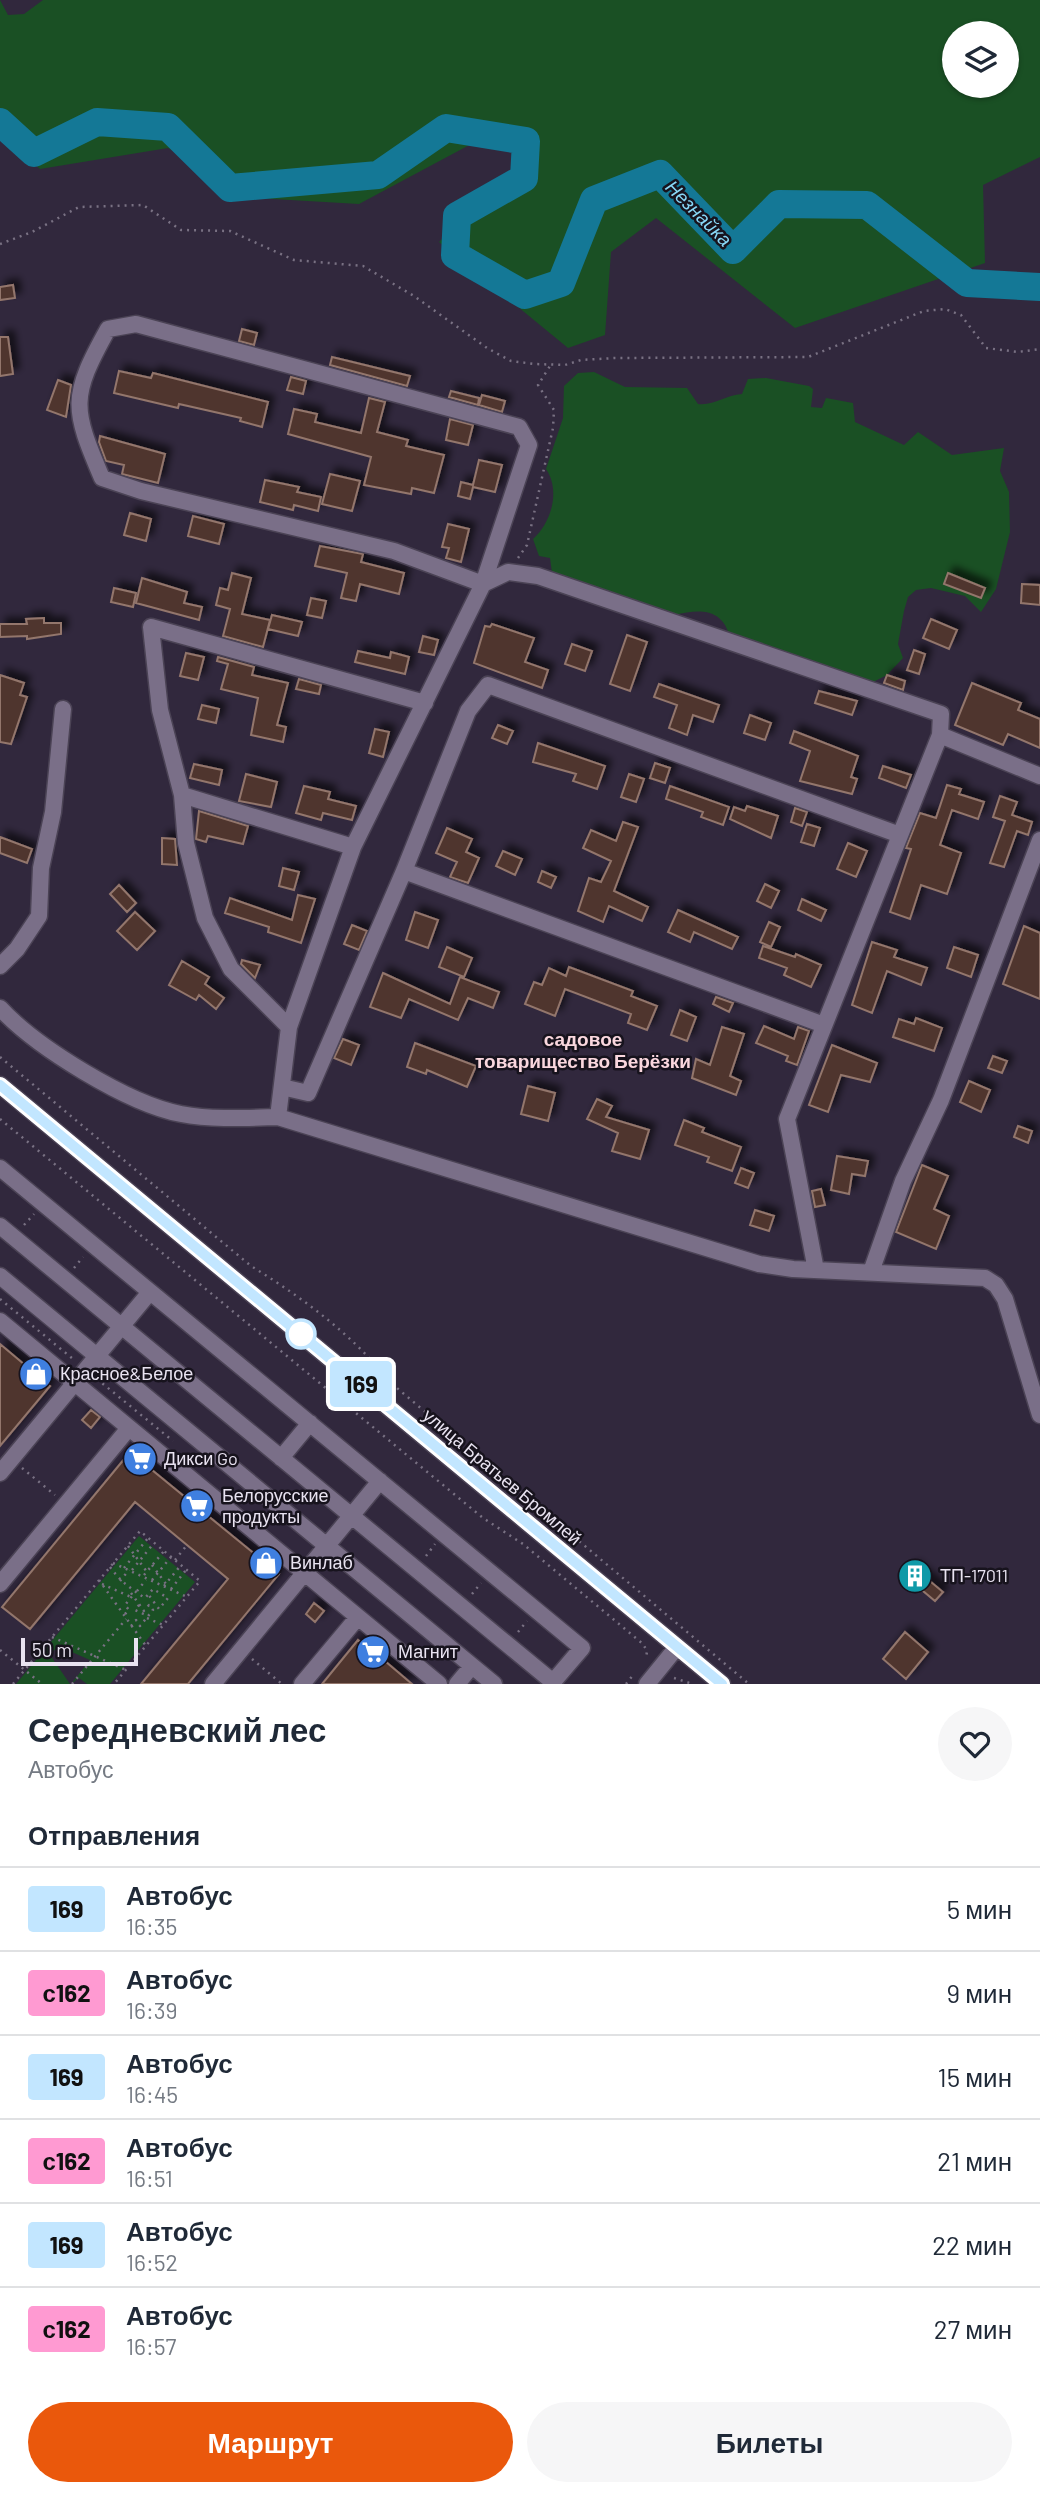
<!DOCTYPE html>
<html lang="ru">
<meta charset="utf-8">
<style>
:root{--surface:#fff;--page:#f6f6f7;--text:#1f2937;--muted:#747a83;--line:#e0e1e3;--accent:#ea580c}
body{margin:0;font-family:Barlow,sans-serif;background:var(--page);color:var(--text);height:100vh;display:flex;flex-direction:column;font-size:26px;white-space:nowrap}
*{box-sizing:border-box;margin:0}
p{font-size:23px;color:var(--muted)}
.icon{flex:none;width:38px;height:38px;fill:none;stroke:currentColor;stroke-width:2;stroke-linecap:round;stroke-linejoin:round}
.map{position:relative;height:1684px;overflow:hidden}
.drawer{display:flex;flex-direction:column;background:var(--surface);flex:1}
.drawer>*{flex:none}
.badge{padding:0 14px;border-radius:5px;font-size:24px;line-height:46px}
.controls{position:absolute;left:942px;top:21px;display:grid;gap:14px}
.controls a{display:grid;place-items:center;width:77px;height:77px;border-radius:50%;background:var(--surface);box-shadow:0 2px 5px #0004;font-size:35px}
.scale{position:absolute;left:21px;bottom:18px;width:117px;box-sizing:border-box;padding-left:7px;border:4px solid #e9e3f1;border-top:0;font-size:19px;line-height:24px;white-space:nowrap;color:#e9e3f1;-webkit-text-stroke:5px #17131d;paint-order:stroke}
.map>.badge{position:absolute;translate:-50% -50%;box-shadow:0 0 0 4px #fff}
h2{padding:0 28px;font-size:26px;line-height:63px}
.round{display:grid;place-items:center;flex:none;width:74px;height:74px;border-radius:37px;background:var(--page)}
.overview{display:flex;align-items:center;justify-content:space-between;height:119px;padding:0 28px}
h1{font-size:33px;font-weight:700;line-height:52px}
.primary-button{display:flex;gap:14px;margin-top:auto;padding:14px 28px}
.primary-button a{flex:1;height:80px;border-radius:42px;background:var(--accent);color:#fff;font-size:28px;font-weight:700;line-height:80px;text-align:center}
.primary-button a+a{background:var(--page);color:var(--text)}
ul{padding:0;list-style:none}
li{display:flex;align-items:center;gap:21px;height:84px;padding:0 28px;border-top:2px solid var(--line)}
li div{flex:1}
li b{display:block;font-size:26px}
li em{font-style:normal}
li .badge{min-width:77px;font-weight:700;text-align:center}
.map>svg:first-child{display:block}
.green{fill:#1a5024;fill-rule:evenodd}
.lines{fill:none;stroke-linecap:round;stroke-linejoin:round}
.river{stroke:#147896;stroke-width:28}
.building{fill:#50362e;stroke:#93766c;stroke-width:2;filter:url(#shadow)}
.minor-casing{stroke:#4b4355;stroke-width:19}
.path{stroke:#797183;stroke-width:2.5;stroke-dasharray:2 5;stroke-linecap:butt}
.minor{stroke:#7a6f88;stroke-width:16}
.line-casing{stroke:#fff;stroke-width:16}
.line{stroke:#c2e6ff;stroke-width:10}
.stop-dot{fill:#fff;stroke:#c2e6ff;stroke-width:3.5}
.labels{text-anchor:middle;stroke-width:5;stroke-linejoin:round;paint-order:stroke}
.poi-label{font-size:18px;fill:#e9e3f1;stroke:#17131d;text-anchor:start}
.street-label{font-size:18px;fill:#e9e3f1;stroke:#17131d}
.water-label{font-size:19px;font-style:italic;fill:#88d8f7;stroke:#17131d}
.neighbourhood-label{font-size:19px;font-weight:bold;fill:#fad7de;stroke:#17131d}
</style>
<div class="map">
<svg width="1040" height="1684" viewBox="0 0 1040 1684">
<defs>
<filter id="shadow"><feDropShadow dx="6" dy="-6" stdDeviation="3.5" flood-color="#0009"/></filter>
</defs>
<rect width="100%" height="100%" fill="#31283d"/>
<!-- green -->
<path class="green" d="M0 0 8 15 24 14 43 0H1040V157L983 185 985 263 795 328 656 218 611 252 605 335 568 348 439 242 523 158 490 134 359 204 256 198 168 148 40 169 0 135ZM954 33H1006V86H954Z
M594 372 625 387 687 388 698 404C714 406 725 395 742 394L748 379 766 378 809 386 813 389 811 407 822 408 826 398 853 403 855 422 904 445 918 432 952 455 1004 448 1000 471 1009 492 1010 532 996 589 981 612 965 596 931 588 916 590 908 597 904 611 898 644 903 658 887 675 873 682 797 662 782 650H774L729 634C721 608 698 609 675 615L553 580 550 558 539 556 533 539C551 523 561 491 546 469L563 418 564 386 578 373Z
M139 1536 195 1582 110 1684H87L79 1678 71 1684 90 1660 58 1646 50 1655 70 1684H16Z"/>
<g class="lines">
<!-- river -->
<path class="river" d="M0 122 34 153 97 122 168 127 230 188 378 175 446 128 526 141 524 178 457 216 455 255 525 295 561 283 594 200 660 174 733 250 779 204 867 205 967 283 1040 287"/>
</g>
<!-- building -->
<path class="building" d="M13 285 15 298 0 300V287Z
M242 329 257 333 254 345 239 341Z
M0 337H8L13 374 0 376Z
M332 357 410 376 407 386 330 365Z
M119 371 151 378 153 373 268 402 262 427 240 421 241 418 179 404 178 408 114 393Z
M291 377 306 381 303 394 287 390Z
M58 380 71 385 66 417 47 410Z
M451 391 479 398 478 405 449 397Z
M482 395 505 401 502 412 479 405Z
M369 398 385 402 377 432 408 440 406 446 444 455 434 493 412 488 411 494 364 485 371 457 288 434 294 409 317 414 315 422 361 433Z
M450 419 473 425 468 445 446 440Z
M100 436 165 454 158 483 122 474 124 465 106 461 99 442Z
M479 460 502 465 495 492 473 487 470 499 458 496 461 482 473 485Z
M330 474 360 481 352 511 322 504Z
M265 480 299 487 297 492 321 497 318 511 294 505 293 510 260 502Z
M130 513 151 519 146 541 124 535Z
M193 516 224 524 219 544 188 536Z
M448 524 469 529 461 562 446 558 449 548 442 547Z
M320 546 363 554 361 562 404 573 399 594 360 584 356 601 341 598 347 573 315 566Z
M232 573 251 578 242 614 270 620 263 647 223 636 230 609 216 605 220 588 228 590Z
M948 573 985 588 981 598 944 584Z
M142 578 187 592 184 603 202 607 199 620 136 603Z
M1022 584 1040 585V605L1021 603Z
M114 588 136 593 133 607 111 602Z
M311 598 326 601 322 618 307 615Z
M272 615 302 622 298 636 268 629Z
M44 618V623H61V634L27 639V636L0 637V624H27L26 619Z
M931 619 957 630 949 649 923 638Z
M492 624 534 638 525 662 548 670 542 688 474 663 485 626 490 627Z
M627 635 647 642 630 691 610 684Z
M423 636 438 640 434 655 419 652Z
M572 644 592 651 585 671 565 664Z
M914 650 925 654 919 674 907 670Z
M358 651 390 658 391 652 409 657 405 674 355 662Z
M186 653 204 657 198 680 180 676Z
M218 657 254 667 252 675 288 683 277 725 286 727 283 742 251 735 258 698 221 689 228 664 217 661Z
M0 675 24 683 20 695 27 697 11 744 0 742Z
M887 675 905 681 903 690 884 683Z
M299 679 321 685 319 694 296 689Z
M972 683 1021 703 1018 710 1040 719V748L1008 734 1003 745 955 725Z
M659 684 719 705 713 722 693 715 687 735 669 728 677 705 654 697Z
M819 691 857 701 852 715 815 703Z
M202 705 219 709 216 723 198 719Z
M750 715 771 723 765 740 744 733Z
M498 725 513 731 507 744 492 738Z
M375 729 389 732 383 757 369 753Z
M794 731 858 756 851 777 857 779 852 794 800 781 810 751 790 743Z
M538 743 605 766 597 789 573 781 576 774 533 762Z
M655 763 670 768 665 783 650 778Z
M194 764 222 770 219 785 190 778Z
M883 766 911 775 906 788 879 778Z
M246 774 277 782 271 807 239 801Z
M629 774 644 779 636 802 621 797Z
M947 785 961 789 959 794 984 802 978 819 952 810 940 845 961 853 947 894 921 885 910 919 890 912 911 849 906 848 920 813 936 818Z
M304 786 330 792 328 799 356 806 352 820 323 813 321 820 296 813Z
M670 786 729 807 723 825 701 817 703 812 666 799Z
M1000 796 1017 802 1012 815 1032 822 1028 835 1017 831 1004 867 990 863 1005 821 993 817Z
M747 806 778 816 771 838 730 819 734 807 745 811Z
M795 808 807 812 802 826 791 822Z
M199 811 248 826 243 844 208 836 206 842 196 839Z
M623 822 638 827 614 891 648 907 642 921 609 906 603 922 578 911 589 878 601 882 611 861 583 848 591 830 616 841Z
M807 824 820 828 814 846 801 842Z
M447 828 472 839 466 852 479 858 468 883 450 877 457 862 436 853Z
M0 837 32 849 27 863 0 853Z
M162 838 175 839 177 865 162 864Z
M848 843 867 851 856 877 837 869Z
M503 851 522 859 515 875 496 866Z
M283 868 299 872 294 890 279 886Z
M542 871 556 877 551 888 538 882Z
M765 884 779 891 771 908 757 901Z
M119 885 136 903 127 912 110 894Z
M298 895 315 899 301 943 268 932 269 927 225 913 230 898 292 920Z
M802 899 826 910 821 921 798 910Z
M678 910 738 937 732 949 694 932 690 942 668 932Z
M135 912 155 931 137 950 117 931Z
M415 912 438 920 428 948 406 940Z
M769 922 780 927 771 947 760 942Z
M352 925 367 931 359 950 344 944Z
M1024 926 1040 933V999L1003 984Z
M872 942 897 950 894 957 927 968 921 985 887 971 872 1013 852 1005Z
M763 946 795 957 796 954 821 965 811 987 784 975 787 968 759 958Z
M447 947 472 958 464 977 439 967Z
M954 947 978 955 971 977 947 968Z
M242 960 260 965 255 978 241 964Z
M182 961 209 977 205 984 224 998 216 1009 199 995 196 1000 169 985Z
M569 967 633 991 631 996 657 1006 647 1030 628 1023 631 1014 565 989 555 1016 525 1004 534 982 542 985 549 968 566 976Z
M383 973 450 1004 460 977 499 992 493 1008 468 998 458 1020 409 999 401 1018 370 1007Z
M716 997 733 1003 729 1012 713 1004Z
M680 1010 696 1017 687 1041 671 1035Z
M916 1018 942 1028 934 1051 893 1037 899 1019 914 1024Z
M764 1026 794 1039 798 1027 809 1031 797 1065 786 1061 788 1056 756 1043Z
M722 1027 744 1034 730 1076 741 1081 736 1095 692 1078 696 1059 710 1065Z
M343 1039 359 1045 351 1065 334 1058Z
M415 1043 476 1066 467 1087 427 1070 426 1074 407 1067Z
M832 1045 877 1063 870 1082 841 1075 828 1112 809 1105Z
M993 1056 1007 1061 1002 1073 988 1068Z
M969 1081 990 1090 981 1112 960 1102Z
M528 1086 555 1093 548 1121 521 1114Z
M597 1099 612 1106 606 1117 649 1130 640 1159 612 1151 618 1133 587 1119Z
M684 1120 704 1128 702 1132 741 1147 732 1171 707 1162 709 1157 675 1145Z
M1018 1126 1032 1131 1028 1143 1014 1137Z
M837 1156 868 1161 865 1176 852 1174 849 1194 831 1190Z
M922 1165 948 1176 934 1209 949 1216 936 1249 896 1232Z
M741 1168 754 1173 748 1188 735 1183Z
M821 1189 825 1205 815 1207 812 1191Z
M755 1210 774 1216 769 1231 750 1225Z
M0 1344 50 1386 0 1446Z
M91 1410 100 1417 91 1428 82 1420Z
M130 1452 279 1574 188 1684H141L228 1579 135 1502 30 1629 2 1607Z
M913 1567 943 1592 935 1601 905 1576Z
M314 1603 324 1611 315 1622 306 1614Z
M905 1632 928 1652 906 1679 883 1659Z
M358 1640 379 1656 412 1684H322Z"/>
<g class="lines">
<!-- minor casing -->
<g class="minor-casing">
<path id="minor" d="M940 735 1040 776
M182 795 353 847
M404 871 824 1025
M0 966 17 949 39 916 41 868 53 812 63 709
M0 1008C36 1047 128 1104 181 1114 213 1120 246 1118 278 1117L759 1264 793 1269 985 1278 996 1285 1005 1299 1040 1415
M289 1027 231 969 205 918 186 843 182 795 160 710 151 627 425 703
M0 1085 722 1684
M282 1087 308 1093 404 871 468 711 488 685 900 835
M278 1117 289 1027 353 847 483 584 529 445 519 427 136 324 108 329C70 397 72 408 102 478L141 491 394 551 483 584 508 572 538 576 941 714 940 735 787 1119 816 1270
M0 1168 582 1648 553 1682 0 1226
M871 1272 903 1181 941 1100 1040 840
M0 1276 494 1684
M0 1321 358 1617
M281 1458 310 1423
M0 1473 150 1292
M0 1584 129 1428
M213 1684 380 1481
M302 1684 358 1617 439 1684
M457 1684 472 1666
M647 1684 677 1647"/>
</g>
<!-- path -->
<path class="path" d="M0 244 32 232 79 207 143 205 181 230 230 231 294 260 363 266 414 296 487 348 511 361 534 364 565 365 581 360 615 358 808 357 924 311 945 309 961 315 986 348 1018 352 1040 349
M518 558 527 545 553 428 554 410 538 385 550 366
M0 1057 251 1266C303 1298 353 1335 391 1383L749 1684
M0 1119 483 1518 523 1544 643 1644 647 1651 646 1659
M24 1225 34 1214
M74 1268 83 1257
M0 1299 73 1359
M97 1379 173 1441
M22 1468 55 1495
M128 1546 147 1572
M426 1556 435 1544
M175 1560 187 1545
M113 1563 187 1597
M152 1565 166 1584
M110 1567C120 1581 131 1589 145 1598L153 1589 168 1598 159 1609 148 1594
M124 1568 148 1538
M132 1570 154 1543
M144 1575 164 1551
M99 1580 146 1646
M152 1580 171 1557
M120 1581 129 1570
M102 1584 131 1597
M164 1586 181 1565
M171 1589 186 1570
M137 1591 146 1580
M131 1593 144 1611
M472 1594 481 1583
M139 1605 135 1610 148 1616
M125 1614 129 1610 125 1605 133 1595
M147 1618 163 1625
M131 1626 136 1620 140 1626 153 1610 149 1605 142 1613
M518 1632 527 1621
M52 1637 126 1670
M0 1650 42 1684
M252 1659 282 1684
M674 1678 693 1684
M13 1684 140 1531 200 1581 114 1684
M72 1684 126 1619
M626 1684 633 1675"/>
<!-- minor -->
<use href="#minor" class="minor"/>
</g>
<g class="lines">
<!-- line casing -->
<g class="line-casing">
<path id="line" d="M0 1085 722 1684"/>
</g>
<!-- line -->
<use href="#line" class="line"/>
</g>
<!-- icons -->
<defs>
<g id="shop-disc" transform="scale(1.75)"><circle r="9.5" fill="#3f7fe0" stroke="#17131d"/><path d="M-5-2.5h2.3a2.7 3.5 0 0 1 5.4 0H5L5.5 6h-11ZM-1.5-2.5h3a1.5 2.3 0 0 0-3 0Z" fill="#fff"/></g>
<g id="supermarket-disc" transform="scale(1.75)"><circle r="9.5" fill="#3f7fe0" stroke="#17131d"/><path d="M-6-5.5h2.5l.6 2H6L4.5 2H-2.5L-4.4-4H-6ZM-1.5 3.2a1.3 1.3 0 1 0 .1 0ZM3 3.2a1.3 1.3 0 1 0 .1 0Z" fill="#fff"/></g>
<g id="building-disc" transform="scale(1.75)"><circle r="9.5" fill="#0f9aa8" stroke="#17131d"/><path d="M-4-6H4V6H1V3H-1V6H-4ZM-2.5-4.3h1.7v1.8h-1.7ZM.8-4.3h1.7v1.8H.8ZM-2.5-1h1.7V.8h-1.7ZM.8-1h1.7V.8H.8Z" fill="#fff"/></g>
</defs>
<g fill-rule="evenodd">
<use href="#shop-disc" x="36" y="1374"/>
<use href="#supermarket-disc" x="140" y="1459"/>
<use href="#supermarket-disc" x="197" y="1506"/>
<use href="#shop-disc" x="266" y="1563"/>
<use href="#building-disc" x="915" y="1576"/>
<use href="#supermarket-disc" x="373" y="1652"/>
</g>
<!-- markers -->
<circle class="stop-dot" cx="301" cy="1334" r="14"/>
<g class="labels">
<!-- poi labels -->
<g class="poi-label">
<text x="60" y="1380">Красное&amp;Белое</text>
<text x="164" y="1465">Дикси Go</text>
<text x="222" y="1502">Белорусские<tspan x="222" dy="21">продукты</tspan></text>
<text x="290" y="1569">Винлаб</text>
<text x="940" y="1582">ТП-17011</text>
<text x="398" y="1658">Магнит</text>
</g>
<!-- street labels -->
<g class="street-label">
<text transform="translate(502 1477) rotate(40)" y="6">улица Братьев Бромлей</text>
</g>
<!-- water labels -->
<g class="water-label">
<text transform="translate(699 213) rotate(45)" y="7">Незнайка</text>
</g>
<!-- neighbourhood labels -->
<g class="neighbourhood-label">
<text x="583" y="1046">садовое<tspan x="583" dy="22">товарищество Берёзки</tspan></text>
</g>
</g>
</svg>
<div class="controls">
<a><svg class="icon" aria-label="layers" viewBox="0 0 24 24"><path d="M12 4l9 5-9 5-9-5zM3 14l9 5 9-5"/></svg></a>
</div>
<div class="scale">50 m</div>
<b class="badge" style="left:361px;top:1384px;background:#c2e6ff;color:#111">169</b>
</div>
<section class="drawer">
<div class="overview"><div><h1>Середневский лес</h1><p>Автобус</p></div><a class="round"><svg class="icon" aria-label="heart" viewBox="0 0 24 24"><path d="M12 20l-8-8c-3-5 5-10 8-4 3-6 11-1 8 4z"/></svg></a></div>
<h2>Отправления</h2>
<ul>
<li><span class="badge" style="background:#c2e6ff;color:#111">169</span><div><b>Автобус</b><p>16:35</p></div><em>5 мин</em></li>
<li><span class="badge" style="background:#ff9ad2;color:#111">с162</span><div><b>Автобус</b><p>16:39</p></div><em>9 мин</em></li>
<li><span class="badge" style="background:#c2e6ff;color:#111">169</span><div><b>Автобус</b><p>16:45</p></div><em>15 мин</em></li>
<li><span class="badge" style="background:#ff9ad2;color:#111">с162</span><div><b>Автобус</b><p>16:51</p></div><em>21 мин</em></li>
<li><span class="badge" style="background:#c2e6ff;color:#111">169</span><div><b>Автобус</b><p>16:52</p></div><em>22 мин</em></li>
<li><span class="badge" style="background:#ff9ad2;color:#111">с162</span><div><b>Автобус</b><p>16:57</p></div><em>27 мин</em></li>
</ul>
<div class="primary-button"><a>Маршрут</a><a>Билеты</a></div>
</section>
